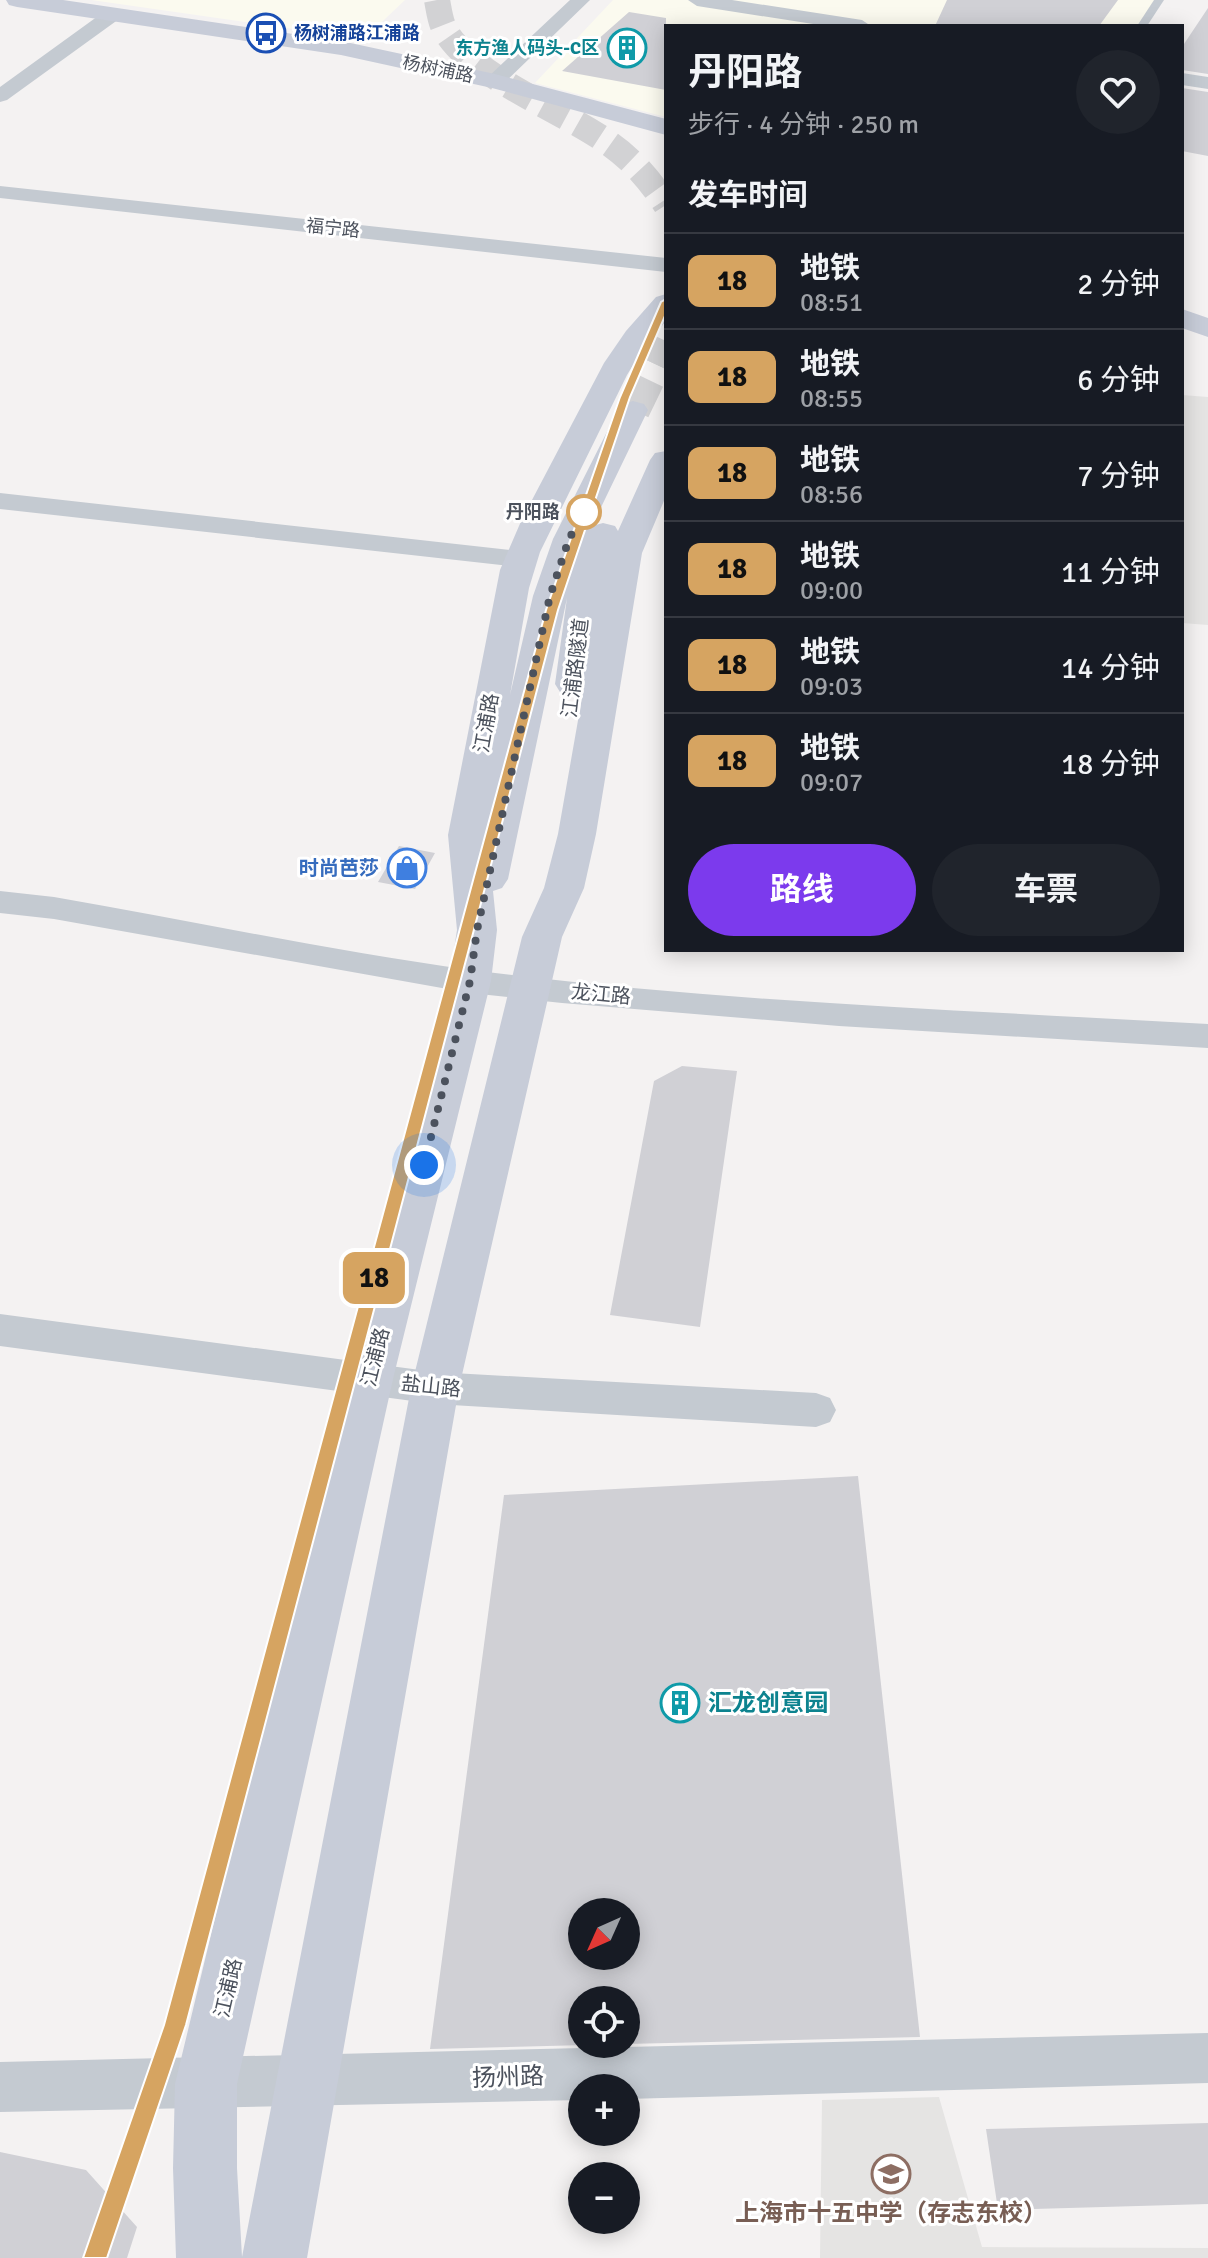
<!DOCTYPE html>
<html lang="zh">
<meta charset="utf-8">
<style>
:root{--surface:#171b24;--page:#20242c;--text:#f1f3f6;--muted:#9ea1a6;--line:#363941;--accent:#7c3aed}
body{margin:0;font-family:Signika,"Noto Sans SC",sans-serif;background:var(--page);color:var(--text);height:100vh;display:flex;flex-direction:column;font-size:30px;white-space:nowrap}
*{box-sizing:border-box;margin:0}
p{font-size:26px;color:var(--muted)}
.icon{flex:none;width:44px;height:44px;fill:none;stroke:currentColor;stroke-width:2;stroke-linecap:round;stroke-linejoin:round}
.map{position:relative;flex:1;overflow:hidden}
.sheet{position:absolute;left:664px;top:24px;width:520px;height:928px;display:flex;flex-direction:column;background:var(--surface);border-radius:0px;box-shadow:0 4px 20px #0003}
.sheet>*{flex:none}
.badge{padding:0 16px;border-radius:12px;font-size:28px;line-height:52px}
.needle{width:52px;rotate:225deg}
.fabs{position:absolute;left:568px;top:1898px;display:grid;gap:16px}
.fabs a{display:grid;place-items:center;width:72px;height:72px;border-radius:50%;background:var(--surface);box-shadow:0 4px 20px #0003;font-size:40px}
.you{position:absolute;width:40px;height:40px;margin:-20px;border:6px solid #fff;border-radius:50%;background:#1a73e8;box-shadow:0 0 0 12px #1a73e833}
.map>.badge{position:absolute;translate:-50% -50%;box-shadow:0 0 0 4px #fff}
h2{padding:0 24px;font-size:30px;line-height:72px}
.round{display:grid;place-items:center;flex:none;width:84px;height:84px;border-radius:42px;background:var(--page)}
.headline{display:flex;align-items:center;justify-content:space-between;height:136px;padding:0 24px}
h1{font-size:38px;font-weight:700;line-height:60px}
.action{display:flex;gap:16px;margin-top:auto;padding:16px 24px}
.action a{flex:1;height:92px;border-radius:48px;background:var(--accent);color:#fff;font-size:32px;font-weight:700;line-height:92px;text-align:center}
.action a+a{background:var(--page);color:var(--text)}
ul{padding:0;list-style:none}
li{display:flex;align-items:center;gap:24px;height:96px;padding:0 24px;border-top:2px solid var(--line)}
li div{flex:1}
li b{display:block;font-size:30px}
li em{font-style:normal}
li .badge{min-width:88px;font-weight:700;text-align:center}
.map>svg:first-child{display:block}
.commercial{fill:#fbfaef}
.education{fill:#e5e4e3}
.building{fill:#d0d0d5;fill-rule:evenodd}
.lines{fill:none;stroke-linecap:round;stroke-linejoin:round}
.secondary-tunnel-far1{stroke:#d2d2d4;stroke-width:26;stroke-dasharray:26 13;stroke-linecap:butt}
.secondary-tunnel{stroke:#d2d2d4;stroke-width:34;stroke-dasharray:34 17;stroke-linecap:butt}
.service{fill:#c4cad1;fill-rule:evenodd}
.minor{fill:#c4cad1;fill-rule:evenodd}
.secondary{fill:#c7ccd8;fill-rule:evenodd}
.line{fill:#d6a461;stroke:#fff;stroke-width:2}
.walk{stroke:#4c525d;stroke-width:8;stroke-dasharray:0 14.4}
.stop-dot{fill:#fff;stroke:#d6a461;stroke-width:4}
.labels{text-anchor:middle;stroke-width:6;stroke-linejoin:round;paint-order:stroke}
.far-transit-label{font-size:18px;font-weight:bold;fill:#164399;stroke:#fff;text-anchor:start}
.far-culture-label{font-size:18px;font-weight:bold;fill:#0d838f;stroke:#fff;text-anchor:end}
.far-street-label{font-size:18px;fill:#4c525d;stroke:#fff}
.far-stop-label{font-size:18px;font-weight:bold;fill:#4c525d;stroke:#fff;text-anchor:end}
.street-label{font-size:20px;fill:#4c525d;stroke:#fff}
.shop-label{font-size:20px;font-weight:bold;fill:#366cbe;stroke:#fff;text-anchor:end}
.near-culture-label{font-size:24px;font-weight:bold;fill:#0d838f;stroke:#fff;text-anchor:start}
.near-street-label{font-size:24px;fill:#4c525d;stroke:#fff}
.near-education-label{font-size:24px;font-weight:bold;fill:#785e54;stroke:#fff}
</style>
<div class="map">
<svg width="1208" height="2258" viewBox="0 0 1208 2258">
<rect width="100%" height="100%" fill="#f4f2f2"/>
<!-- commercial -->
<path class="commercial" d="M91 0H405L364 39Z
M613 0H1157L1139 26H666V117L535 83Z"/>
<!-- education -->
<path class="education" d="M1182 395 1208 397V625L1182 623Z
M939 2097 982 2247 1208 2248V2258H820L822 2100Z"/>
<!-- building -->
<path class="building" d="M947 0H1118L1099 26H935Z
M1208 8V74L1182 70V47Z
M629 12 666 18V90L562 71Z
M1182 88 1208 92V156L1182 151Z
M399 846 435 853 415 889 378 882Z
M682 1066 737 1071 700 1327 610 1315 654 1081Z
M858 1476 920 2037 626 2044V2000H582V2044H625L430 2049 504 1495ZM582 1912H626V1956H582Z
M1208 2123V2204L998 2210 986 2129Z
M0 2152 86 2170 137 2227 127 2258H0Z"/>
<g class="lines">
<!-- secondary-tunnel-far1 -->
<path class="secondary-tunnel-far1" d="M437 0C439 10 440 21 445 30 469 75 564 111 607 142 632 159 650 180 666 205
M655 364 666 341"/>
<!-- secondary-tunnel -->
<path class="secondary-tunnel" d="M633 410 656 362"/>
<!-- service -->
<path class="service" d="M1154 0H1164L1147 26H1137Z"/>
<!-- minor -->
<path class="minor" d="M570 0H590L502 85H488L485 81 488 77Z
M688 0H732L862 20 871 26H826L697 6Z
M112 9 119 11 121 15 119 19 7 100 0 102V87L105 11Z
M1182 73 1208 77V89L1182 85Z
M0 186 666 258V272L0 198Z
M0 493 519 551 529 553 533 559 529 565 519 567 0 509Z
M0 891 54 897C193 921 332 951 472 970 715 1002 963 1010 1208 1024V1048L839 1026 562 1003 470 993 54 919 0 913Z
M0 1314 435 1372 816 1393 830 1398 836 1410 830 1422 816 1427 435 1404 0 1346Z
M1208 2033V2083L626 2099V2088H582V2100L0 2112V2062Z"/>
<!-- secondary -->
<path class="secondary" d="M6 0H63L341 41 495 74 666 119V135L492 88 341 55 17 7 9 5Z
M666 294V321L644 347 627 375 540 552 529 588 510 695 533 596 553 539 618 410 622 404 633 401 644 404 648 410 592 526 603 523 615 526 618 531 650 460 655 453 666 451V496L642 553 596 834 584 888 562 937 459 1388 307 2258H176L173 2168 175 2084 345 1379 449 981 457 930 448 835 500 570 522 519 604 363 626 331 656 297ZM567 598 555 684 560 692 573 695 583 692 558 834 544 888 522 937 411 1388 242 2257 237 2168V2084L393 1379 491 981 497 930 493 891 502 888 508 879Z
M1182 309 1208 318V337L1182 328Z"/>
</g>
<!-- line -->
<path class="line" d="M666 299 671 302 630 397 558 610 186 2025 107 2258H83L164 2025 546 610 620 397 661 302Z"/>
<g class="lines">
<!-- walk -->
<path class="walk" d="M424 1165 470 981 477 930 550 596 569 539 584 512"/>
</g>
<!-- icons -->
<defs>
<g id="bus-ring" transform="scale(2)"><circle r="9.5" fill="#fff" stroke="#1a4fb4" stroke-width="1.5"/><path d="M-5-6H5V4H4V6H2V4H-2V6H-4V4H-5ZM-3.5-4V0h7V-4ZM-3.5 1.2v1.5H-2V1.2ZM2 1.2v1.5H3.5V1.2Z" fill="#1a4fb4"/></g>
<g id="building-ring" transform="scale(2)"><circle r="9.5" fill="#fff" stroke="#0f9aa8" stroke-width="1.5"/><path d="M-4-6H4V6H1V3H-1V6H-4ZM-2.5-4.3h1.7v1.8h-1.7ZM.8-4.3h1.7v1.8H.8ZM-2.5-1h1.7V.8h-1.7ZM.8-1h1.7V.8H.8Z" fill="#0f9aa8"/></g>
<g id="shop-ring" transform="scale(2)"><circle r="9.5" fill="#fff" stroke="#3f7fe0" stroke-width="1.5"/><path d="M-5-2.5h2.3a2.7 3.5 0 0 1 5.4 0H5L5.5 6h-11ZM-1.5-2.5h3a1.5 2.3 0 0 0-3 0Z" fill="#3f7fe0"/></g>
<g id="school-ring" transform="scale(2)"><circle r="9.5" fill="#fff" stroke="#8d6e63" stroke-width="1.5"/><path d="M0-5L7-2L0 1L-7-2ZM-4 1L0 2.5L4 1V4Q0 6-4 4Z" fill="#8d6e63"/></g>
</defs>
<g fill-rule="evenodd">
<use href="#bus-ring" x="266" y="33"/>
<use href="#building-ring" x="627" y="48"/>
<use href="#shop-ring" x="407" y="868"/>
<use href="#building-ring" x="680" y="1703"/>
<use href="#school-ring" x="891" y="2174"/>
</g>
<!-- markers -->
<circle class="stop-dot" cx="584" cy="512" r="16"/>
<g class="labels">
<!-- far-transit labels -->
<g class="far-transit-label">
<text x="294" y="39">杨树浦路江浦路</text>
</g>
<!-- far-culture labels -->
<g class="far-culture-label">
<text x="599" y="54">东方渔人码头-C区</text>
</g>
<!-- far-street labels -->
<g class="far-street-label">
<text transform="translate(438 69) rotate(12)" y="6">杨树浦路</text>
<text transform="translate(333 228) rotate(6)" y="6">福宁路</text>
</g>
<!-- far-stop labels -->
<g class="far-stop-label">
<text x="560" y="518">丹阳路</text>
</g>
<!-- street labels -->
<g class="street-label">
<text transform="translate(575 668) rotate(-83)" y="7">江浦路隧道</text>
<text transform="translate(486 723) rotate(-80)" y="7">江浦路</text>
<text transform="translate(601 994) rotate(5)" y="7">龙江路</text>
<text transform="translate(375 1357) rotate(-76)" y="7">江浦路</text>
<text transform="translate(431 1386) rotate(6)" y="7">盐山路</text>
<text transform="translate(228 1988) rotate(-77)" y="7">江浦路</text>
</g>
<!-- shop labels -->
<g class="shop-label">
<text x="379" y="875">时尚芭莎</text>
</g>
<!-- near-culture labels -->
<g class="near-culture-label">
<text x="708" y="1711">汇龙创意园</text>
</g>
<!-- near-street labels -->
<g class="near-street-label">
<text transform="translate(508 2077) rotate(-2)" y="8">扬州路</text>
</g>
<!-- near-education labels -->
<g class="near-education-label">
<text x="891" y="2221">上海市十五中学（存志东校）</text>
</g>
</g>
</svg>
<div class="fabs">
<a><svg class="needle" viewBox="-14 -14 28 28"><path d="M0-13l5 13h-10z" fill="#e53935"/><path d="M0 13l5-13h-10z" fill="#9ea1a6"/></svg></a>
<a><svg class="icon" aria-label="locate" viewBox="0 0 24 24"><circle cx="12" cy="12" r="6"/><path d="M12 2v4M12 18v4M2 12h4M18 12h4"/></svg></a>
<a>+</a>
<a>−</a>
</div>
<div class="you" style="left:424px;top:1165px"></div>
<b class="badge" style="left:374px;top:1278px;background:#d6a461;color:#111">18</b>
<section class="sheet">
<div class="headline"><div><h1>丹阳路</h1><p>步行 · 4 分钟 · 250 m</p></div><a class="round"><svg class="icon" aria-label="heart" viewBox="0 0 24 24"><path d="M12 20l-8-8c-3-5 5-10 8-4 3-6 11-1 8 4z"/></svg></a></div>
<h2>发车时间</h2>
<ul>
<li><span class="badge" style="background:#d6a461;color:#111">18</span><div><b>地铁</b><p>08:51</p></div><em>2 分钟</em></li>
<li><span class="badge" style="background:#d6a461;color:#111">18</span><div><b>地铁</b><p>08:55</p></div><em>6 分钟</em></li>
<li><span class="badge" style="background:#d6a461;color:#111">18</span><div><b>地铁</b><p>08:56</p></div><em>7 分钟</em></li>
<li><span class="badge" style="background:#d6a461;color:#111">18</span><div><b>地铁</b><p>09:00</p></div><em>11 分钟</em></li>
<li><span class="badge" style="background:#d6a461;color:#111">18</span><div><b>地铁</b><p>09:03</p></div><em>14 分钟</em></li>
<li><span class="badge" style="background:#d6a461;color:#111">18</span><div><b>地铁</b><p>09:07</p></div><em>18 分钟</em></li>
</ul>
<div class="action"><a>路线</a><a>车票</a></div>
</section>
</div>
